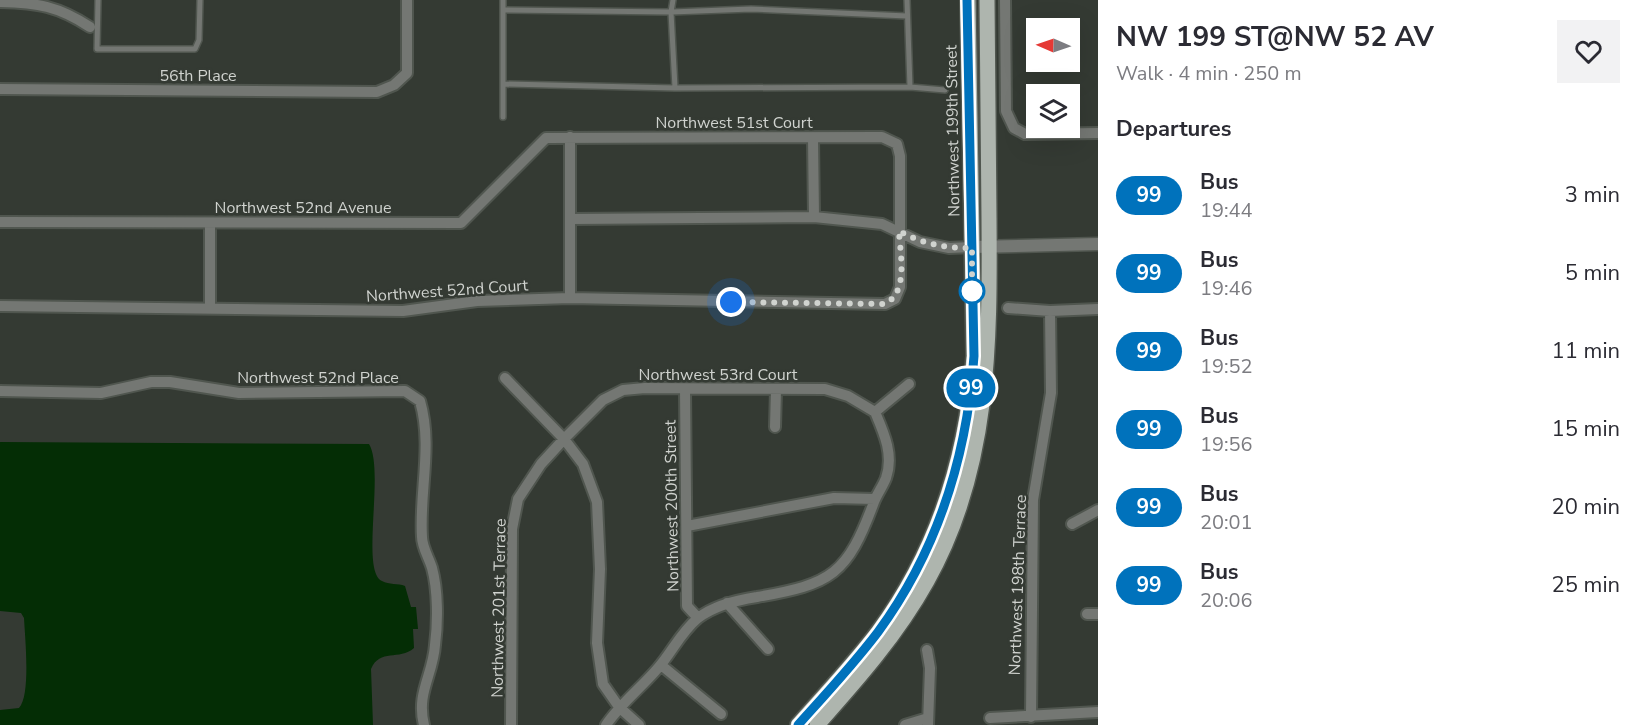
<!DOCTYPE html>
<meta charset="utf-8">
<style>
:root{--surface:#fff;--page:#f2f2f3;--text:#2b2b33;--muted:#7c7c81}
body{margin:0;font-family:"Nunito Sans",sans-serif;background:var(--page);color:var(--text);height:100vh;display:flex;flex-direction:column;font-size:22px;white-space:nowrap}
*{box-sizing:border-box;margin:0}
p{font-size:20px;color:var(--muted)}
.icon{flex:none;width:33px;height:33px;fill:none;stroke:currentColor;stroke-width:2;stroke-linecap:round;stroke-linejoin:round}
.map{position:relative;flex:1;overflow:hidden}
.sheet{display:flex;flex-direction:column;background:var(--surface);width:540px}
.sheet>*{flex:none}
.badge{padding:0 12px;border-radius:20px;font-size:21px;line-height:39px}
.needle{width:39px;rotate:272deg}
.buttons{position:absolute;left:1026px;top:18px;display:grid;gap:12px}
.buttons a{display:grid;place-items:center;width:54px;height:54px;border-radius:0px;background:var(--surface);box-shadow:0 6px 24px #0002;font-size:30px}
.you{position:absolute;width:30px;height:30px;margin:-15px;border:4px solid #fff;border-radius:50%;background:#1a73e8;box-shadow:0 0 0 9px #1a73e833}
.map>.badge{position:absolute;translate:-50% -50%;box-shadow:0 0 0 3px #fff}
h2{padding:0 18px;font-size:22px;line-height:54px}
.round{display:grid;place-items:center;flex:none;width:63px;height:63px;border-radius:0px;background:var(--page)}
.summary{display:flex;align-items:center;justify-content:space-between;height:102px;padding:0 18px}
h1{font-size:28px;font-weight:700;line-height:45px}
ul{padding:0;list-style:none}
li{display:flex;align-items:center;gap:18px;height:78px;padding:0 18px}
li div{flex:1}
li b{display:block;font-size:22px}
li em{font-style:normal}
li .badge{min-width:66px;font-weight:700;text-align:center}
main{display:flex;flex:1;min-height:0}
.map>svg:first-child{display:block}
.water{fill:#042d05}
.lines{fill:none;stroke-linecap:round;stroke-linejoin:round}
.service-casing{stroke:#50564f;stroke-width:8}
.minor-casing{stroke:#50564f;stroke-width:14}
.tertiary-casing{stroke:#50564f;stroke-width:15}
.primary-casing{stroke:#50564f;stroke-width:18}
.service{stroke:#747773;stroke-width:5}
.minor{stroke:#747773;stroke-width:10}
.tertiary{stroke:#747773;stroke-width:12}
.primary{stroke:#aeb5ae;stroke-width:15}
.line-casing{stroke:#fff;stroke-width:14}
.line{stroke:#0072bc;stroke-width:9}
.walk{stroke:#d0d3cf;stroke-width:6;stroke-dasharray:0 10.8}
.stop-dot{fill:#fff;stroke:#0072bc;stroke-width:3}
.labels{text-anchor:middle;stroke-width:5;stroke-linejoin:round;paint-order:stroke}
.street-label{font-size:16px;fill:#d0d3cf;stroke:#343a33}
</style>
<main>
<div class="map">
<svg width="1098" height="725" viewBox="0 0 1098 725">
<rect width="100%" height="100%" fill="#343a33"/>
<!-- water -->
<path class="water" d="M0 442 369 444C385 470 360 571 382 581 389 585 398 583 405 586L411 607H416L418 629H413L414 648C399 661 380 648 371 669L373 725H0V710L19 708C31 695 25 638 24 618L21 613 0 611Z"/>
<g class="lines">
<!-- service casing -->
<g class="service-casing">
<path id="service" d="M98 0 97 49H195L199 40 200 0
M673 0 671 12 675 88
M907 0 910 87
M504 10 671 12 751 9 907 16
M503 84 675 88 910 87 945 90
M503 117V0"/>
</g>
<!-- minor casing -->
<g class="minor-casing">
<path id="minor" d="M1005 0 1006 111 1014 128 1025 134 1098 133
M0 2C38 3 58 6 90 27
M0 89 377 92 394 85 407 73V0
M570 137V298
M813 138 814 217
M571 219 814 217 882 224 920 242 949 248 972 247
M0 222 461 223 546 138 882 137 897 144 900 156V287L895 299 885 304 570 298 477 301 403 311 0 306
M210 225V309
M1008 308 1050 311 1098 309
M505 378 564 439 583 464 597 502 600 569 597 643 603 684 619 707 639 725
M685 389 687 606 698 618
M0 391 101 393 151 382H170L239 393 405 391 420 401C433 446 419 492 422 537 422 547 429 558 432 568 438 590 438 622 435 645 433 675 416 693 424 725
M875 412 909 384
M775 427 776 389
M1072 524 1098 510
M687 526 834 498 875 499
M727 603 768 649
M1087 614H1098
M927 650 930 668 928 725
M661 665 721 714
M1031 717 1033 500 1051 393 1050 311
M990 718 1098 712
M511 725 512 529 518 499 541 464 564 439 603 400 623 390 645 388 825 389 848 396 875 412
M606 725C621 703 641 688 658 668 672 652 681 632 698 618 715 605 737 600 757 597 832 584 847 575 874 502 877 494 883 486 886 478 894 455 884 433 875 412
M905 725 928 718"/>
</g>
<!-- tertiary casing -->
<g class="tertiary-casing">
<path id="tertiary" d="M972 247 1098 244"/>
</g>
<!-- primary casing -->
<g class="primary-casing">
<path id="primary" d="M798 725C825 694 853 665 878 632 938 550 967 456 974 356L968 0
M817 725C857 680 897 635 927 581 990 469 990 343 989 218 989 146 988 73 987 0"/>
</g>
<!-- service -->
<use href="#service" class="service"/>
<!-- minor -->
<use href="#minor" class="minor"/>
<!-- tertiary -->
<use href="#tertiary" class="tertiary"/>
<!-- primary -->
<use href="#primary" class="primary"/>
</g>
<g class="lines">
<!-- line casing -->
<g class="line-casing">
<path id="line" d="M798 725C825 695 853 665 878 632 938 550 967 457 974 356L967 0"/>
</g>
<!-- line -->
<use href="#line" class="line"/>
<!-- walk -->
<path class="walk" d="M731 302 885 304C909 292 900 254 899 231 923 244 944 248 972 248V291"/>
</g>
<!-- markers -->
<circle class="stop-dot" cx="972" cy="291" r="12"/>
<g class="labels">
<!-- street labels -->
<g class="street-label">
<text x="198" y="81">56th Place</text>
<text x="734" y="128">Northwest 51st Court</text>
<text transform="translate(952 131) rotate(-91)" y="6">Northwest 199th Street</text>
<text x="303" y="213">Northwest 52nd Avenue</text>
<text transform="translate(447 290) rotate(-4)" y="6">Northwest 52nd Court</text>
<text x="718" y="380">Northwest 53rd Court</text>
<text x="318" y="383">Northwest 52nd Place</text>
<text transform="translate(671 506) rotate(-91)" y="6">Northwest 200th Street</text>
<text transform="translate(1017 585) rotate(-88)" y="6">Northwest 198th Terrace</text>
<text transform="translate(498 608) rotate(-89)" y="6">Northwest 201st Terrace</text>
</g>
</g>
</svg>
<div class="buttons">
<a><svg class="needle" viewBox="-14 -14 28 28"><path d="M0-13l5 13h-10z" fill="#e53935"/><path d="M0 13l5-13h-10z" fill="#7c7c81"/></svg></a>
<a><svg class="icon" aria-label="layers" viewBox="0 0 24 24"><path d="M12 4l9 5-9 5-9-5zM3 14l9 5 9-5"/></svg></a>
</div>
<div class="you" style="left:731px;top:302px"></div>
<b class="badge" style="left:971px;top:388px;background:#0072bc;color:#fff">99</b>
</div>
<section class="sheet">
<div class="summary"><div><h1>NW 199 ST@NW 52 AV</h1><p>Walk · 4 min · 250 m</p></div><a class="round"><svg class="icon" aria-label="heart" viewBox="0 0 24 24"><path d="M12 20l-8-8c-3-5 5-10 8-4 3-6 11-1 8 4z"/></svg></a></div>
<h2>Departures</h2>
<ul>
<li><span class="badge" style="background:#0072bc;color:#fff">99</span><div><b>Bus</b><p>19:44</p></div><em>3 min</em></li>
<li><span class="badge" style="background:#0072bc;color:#fff">99</span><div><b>Bus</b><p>19:46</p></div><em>5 min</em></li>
<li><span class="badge" style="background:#0072bc;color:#fff">99</span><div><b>Bus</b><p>19:52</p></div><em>11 min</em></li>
<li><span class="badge" style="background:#0072bc;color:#fff">99</span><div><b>Bus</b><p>19:56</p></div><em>15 min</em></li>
<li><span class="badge" style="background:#0072bc;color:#fff">99</span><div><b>Bus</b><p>20:01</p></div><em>20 min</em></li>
<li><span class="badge" style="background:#0072bc;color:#fff">99</span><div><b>Bus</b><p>20:06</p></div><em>25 min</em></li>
</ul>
</section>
</main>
